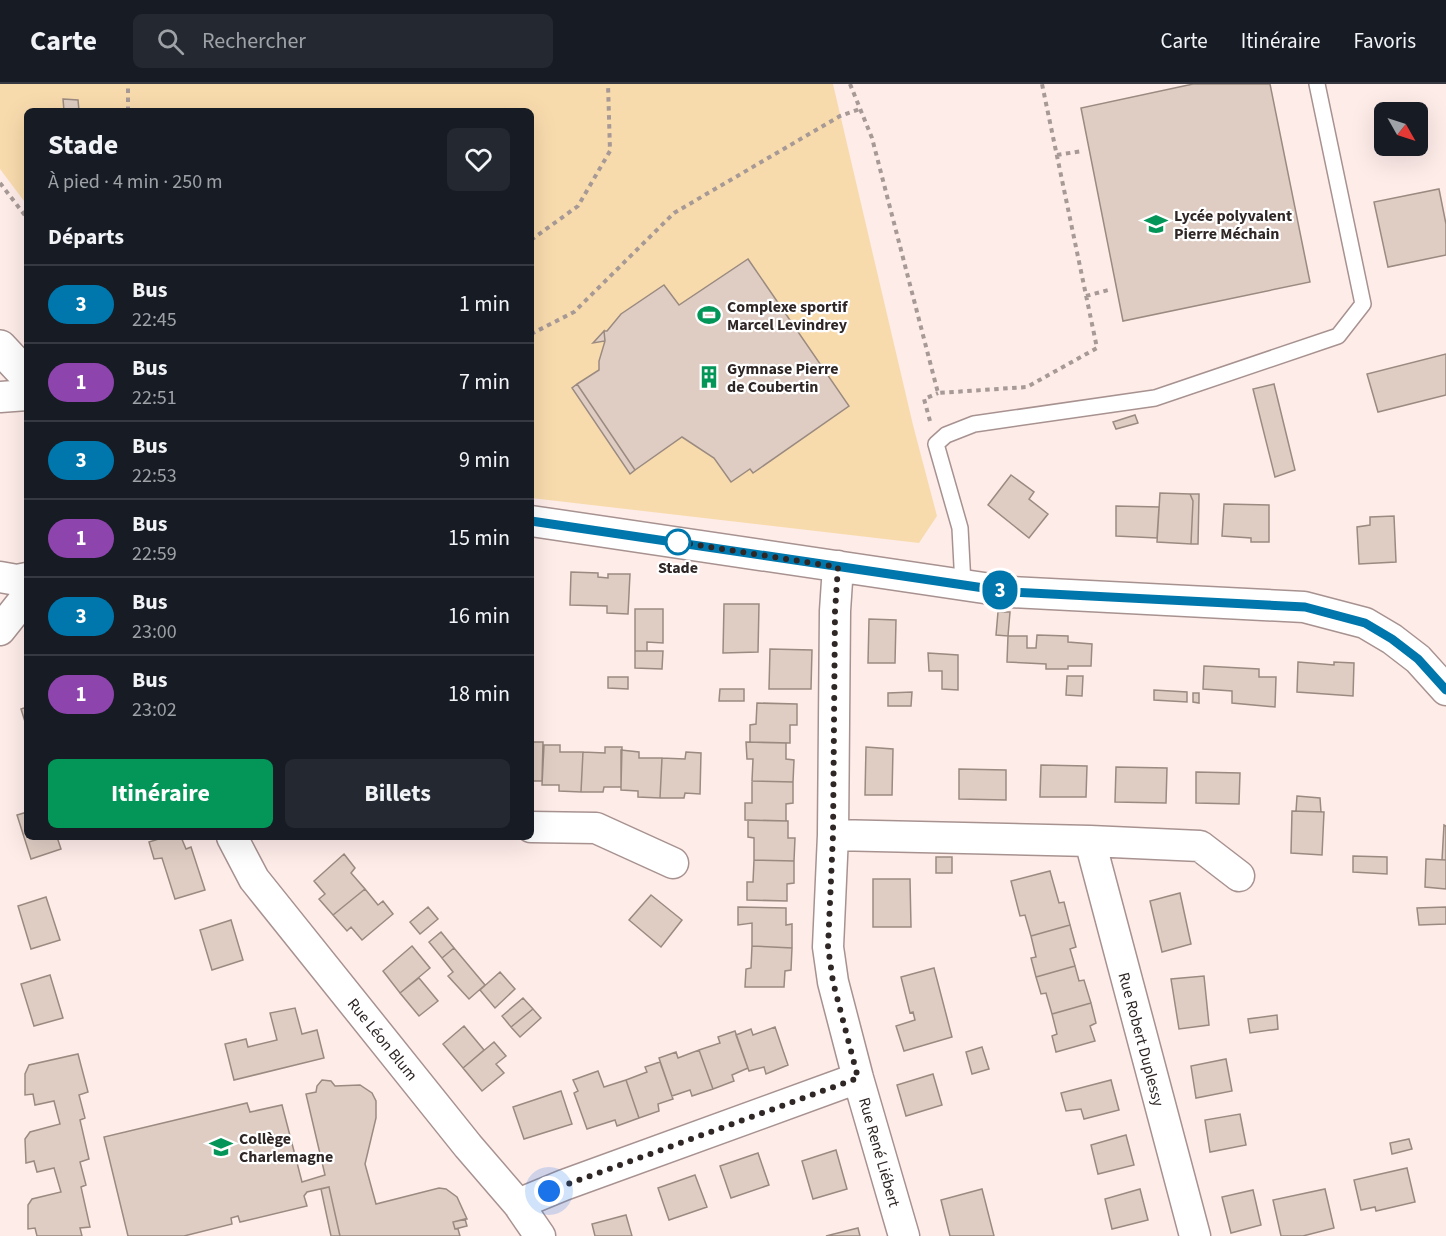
<!DOCTYPE html>
<html lang="fr">
<meta charset="utf-8">
<style>
:root{--surface:#171b24;--page:#242831;--text:#f1f3f6;--muted:#9ea1a6;--line:#363941;--accent:#039658}
body{margin:0;font-family:"Source Sans 3",sans-serif;background:var(--page);color:var(--text);height:100vh;display:flex;flex-direction:column;font-size:22px;white-space:nowrap}
*{box-sizing:border-box;margin:0}
p{font-size:20px;color:var(--muted)}
.icon{flex:none;width:33px;height:33px;fill:none;stroke:currentColor;stroke-width:2;stroke-linecap:round;stroke-linejoin:round}
.map{position:relative;flex:1;overflow:hidden}
.panel{position:absolute;left:24px;top:24px;width:510px;height:732px;display:flex;flex-direction:column;background:var(--surface);border-radius:9px;box-shadow:0 6px 24px #0002}
.panel>*{flex:none}
.badge{padding:0 12px;border-radius:20px;font-size:21px;line-height:39px}
.needle{width:39px;rotate:129deg}
.tools{position:absolute;left:1374px;top:18px;display:grid;gap:12px}
.tools a{display:grid;place-items:center;width:54px;height:54px;border-radius:9px;background:var(--surface);box-shadow:0 6px 24px #0002;font-size:30px}
.you{position:absolute;width:30px;height:30px;margin:-15px;border:4px solid #fff;border-radius:50%;background:#1a73e8;box-shadow:0 0 0 9px #1a73e833}
.map>.badge{position:absolute;translate:-50% -50%;box-shadow:0 0 0 3px #fff}
h2{padding:0 24px;font-size:22px;line-height:54px}
.round{display:grid;place-items:center;flex:none;width:63px;height:63px;border-radius:9px;background:var(--page)}
.head{display:flex;align-items:center;justify-content:space-between;height:102px;padding:0 24px}
h1{font-size:28px;font-weight:700;line-height:45px}
.button{display:flex;gap:12px;margin-top:auto;padding:12px 24px}
.button a{flex:1;height:69px;border-radius:9px;background:var(--accent);color:#fff;font-size:24px;font-weight:700;line-height:69px;text-align:center}
.button a+a{background:var(--page);color:var(--text)}
ul{padding:0;list-style:none}
li{display:flex;align-items:center;gap:18px;height:78px;padding:0 24px;border-top:2px solid var(--line)}
li div{flex:1}
li b{display:block;font-size:22px}
li em{font-style:normal}
li .badge{min-width:66px;font-weight:700;text-align:center}
header{display:flex;align-items:center;gap:36px;box-sizing:border-box;height:84px;padding:0 30px;background:var(--surface);border-bottom:2px solid var(--line)}
header strong{font-size:28px}
nav{display:flex;gap:33px;margin-inline-start:auto;font-size:21px}
.search{width:420px;height:54px;background:var(--page);display:flex;align-items:center;gap:15px;box-sizing:border-box;padding:0 21px;border-radius:9px;color:var(--muted);font-size:22px}
.map>svg:first-child{display:block}
.green{fill:#f8dbad}
.building{fill:#dfcdc3;stroke:#9a8a80;stroke-width:1.5}
.lines{fill:none;stroke-linecap:round;stroke-linejoin:round}
.service-casing{stroke:#a79290;stroke-width:18}
.minor-casing{stroke:#a79290;stroke-width:33}
.tertiary-casing{stroke:#a79290;stroke-width:36}
.path{stroke:#a69996;stroke-width:4;stroke-dasharray:4.5 4.5;stroke-linecap:butt}
.service{stroke:#fff;stroke-width:15}
.minor{stroke:#fff;stroke-width:30}
.tertiary{stroke:#fff;stroke-width:33}
.line-casing{stroke:#fff;stroke-width:14}
.line{stroke:#0077ac;stroke-width:9}
.walk{stroke:#2f2726;stroke-width:6;stroke-dasharray:0 10.8}
.stop-dot{fill:#fff;stroke:#0077ac;stroke-width:3}
.labels{text-anchor:middle;stroke-width:4.5;stroke-linejoin:round;paint-order:stroke}
.poi-label{font-size:16px;font-weight:bold;fill:#2f2726;stroke:#fff;text-anchor:start}
.stop-label{font-size:16px;font-weight:bold;fill:#2f2726;stroke:#fff}
.street-label{font-size:16px;fill:#2f2726;stroke:#fff}
</style>
<header>
<strong>Carte</strong>
<div class="search"><svg class="icon" aria-label="search" viewBox="0 0 24 24"><circle cx="10" cy="10" r="6"/><path d="M15 15l6 6"/></svg>Rechercher</div>
<nav><a>Carte</a><a>Itinéraire</a><a>Favoris</a></nav>
</header>
<div class="map">
<svg width="1446" height="1152" viewBox="0 0 1446 1152">
<rect width="100%" height="100%" fill="#feece9"/>
<!-- green -->
<path class="green" d="M0 0H833L913 341 937 432 919 459 531 414V27H27V121L0 85Z"/>
<!-- building -->
<path class="building" d="M1193 0H1270L1310 198 1123 237 1081 24Z
M63 15 78 16 79 27H64Z
M1439 105 1446 140V171L1388 183 1374 118Z
M748 175 849 322 753 389 750 385 731 398 714 374 682 353 635 386 577 300 599 286V277L605 257 604 247H607L621 230 664 201 679 221Z
M604 247 605 257 593 259Z
M1446 270V311L1378 328 1367 290Z
M577 300 635 386 630 390 572 304Z
M1274 300 1295 386 1275 393 1253 305Z
M1135 331 1138 339 1116 345 1113 338Z
M1011 391 1034 408 1029 415 1048 430 1029 454 988 421Z
M1160 409 1190 410 1193 417 1191 460 1157 458Z
M1190 410H1199V412L1198 460H1191L1193 417Z
M1224 420 1269 421V458H1251V454L1222 452Z
M1116 422 1159 423 1157 454 1116 452Z
M1394 432 1396 478 1359 480 1357 443 1370 441V433Z
M571 488 598 489V493L608 494V490H630L628 530 607 529V522L570 521Z
M724 520H759L758 568 723 569Z
M635 525H663V559L647 558V567H635Z
M998 528H1010L1008 552 996 551Z
M869 535 896 536 895 579H868Z
M1037 551 1068 552V558L1092 560 1091 582H1068V585H1046V580L1007 578 1008 552H1027V564H1036Z
M770 565 812 566 811 605H769Z
M635 567H663L662 585 635 584Z
M928 569 958 571V606L942 605V587H929Z
M1298 578 1334 581V578L1354 579 1353 612 1297 608Z
M1204 582 1259 585V593H1276L1275 623 1232 619V607L1203 605Z
M1067 592H1083L1082 612 1066 611Z
M608 593H628V605L608 604Z
M720 605H744V617H719Z
M1154 606 1187 608V618L1154 616Z
M912 608 911 622H888V609Z
M1193 609H1199V619L1193 618Z
M757 619 797 620V641H790V659L750 658V641L756 640Z
M27 623V644L21 625Z
M531 658H543L542 697H531Z
M746 658 786 659V675L794 676 793 698 752 697 753 675H747Z
M544 661H560V668H583L581 708 559 707V701H542Z
M605 663H622L621 703H604L603 708H581L583 668 605 669Z
M866 663 893 665 892 711H865Z
M621 666 639 668V674H662L660 714 638 713V707L621 706Z
M686 668 701 669 700 710 685 709 684 714H660L662 674 685 675Z
M1041 681 1087 682 1086 713H1040Z
M1116 683 1167 684 1166 719 1115 718Z
M959 685 1006 686V716L959 715Z
M1196 688 1240 689 1239 720 1196 719Z
M752 697 793 698V719L786 720V737L745 736V719H752Z
M1297 712 1320 714 1321 728 1296 727Z
M1292 727 1324 728 1322 771 1291 769Z
M27 728V753H57L61 765 31 775 17 731Z
M748 736 788 737V754H795L794 777 754 776V754L748 753Z
M1444 741 1446 742V776H1442Z
M165 753H181L186 765 191 763 205 806 175 815 162 774 154 775 149 758Z
M344 770 355 784 351 789 365 805 333 831 319 815 325 810 314 797Z
M1353 772 1387 773V790L1353 788Z
M936 773H952V789H936Z
M1426 775 1446 776V805L1425 803Z
M754 776 794 777V799L787 800V817L747 816V798H753Z
M1050 787 1059 819 1064 818 1070 841 1031 852 1025 831 1020 832 1011 797Z
M873 795H910L911 843H873Z
M365 805 378 821 383 817 393 830 362 856 351 843 347 847 333 831Z
M1180 809 1191 860 1162 868 1150 817Z
M651 811 682 836 661 863 629 836Z
M46 813 60 856 31 865 18 822Z
M428 823 438 835 420 850 410 838Z
M738 823 786 824V841L792 840V864L752 862V839L738 841Z
M1446 823V840L1419 841 1417 824Z
M231 836 243 876 212 886 200 846Z
M1070 841 1076 863 1070 865 1075 882 1036 893 1031 874 1036 873 1031 852Z
M441 848 454 864 442 874 429 858Z
M412 862 430 884 400 909 383 887Z
M752 862 792 864 791 886 785 887 784 903H745L746 885 751 884Z
M454 864 485 901 469 915 448 892 453 888 442 874Z
M1075 882 1079 897 1084 896 1091 919 1052 930 1046 909 1041 910 1036 893Z
M934 884 952 953 904 967 896 942 915 936 913 928 910 929 901 893Z
M500 888 515 905 495 924 480 906Z
M50 891 63 934 34 942 21 900Z
M1204 892 1209 941 1179 945 1171 895Z
M419 894 438 917 419 932 400 909Z
M523 914 533 925 511 943 502 932Z
M1091 919 1096 939 1090 942 1095 957 1056 968 1052 952 1057 950 1052 930Z
M295 924 302 950 317 946 324 974 234 996 225 960 246 955 248 963 277 956 270 929Z
M533 925 541 934 520 953 511 943Z
M1277 931 1278 945 1250 949 1248 935Z
M464 942 484 966 463 984 443 960Z
M775 943 788 981 766 990 764 983 749 987 736 951 751 945 753 951Z
M735 947 748 984 732 991 734 997 713 1005 699 966 720 959 718 953Z
M494 958 506 972 496 980 504 989 482 1007 463 984Z
M982 963 989 985 972 990 966 968Z
M699 966 713 1005 692 1012 690 1006 672 1012 659 974 676 968 678 974Z
M78 970 88 1008 79 1011 85 1034 80 1036 89 1075 80 1078 86 1101 81 1103 90 1143 80 1144 82 1152H37L35 1144 28 1145V1121L32 1115 61 1108 54 1084 37 1088 34 1077 26 1079 25 1055 30 1048 60 1040 54 1017 35 1021 33 1010 25 1011V990L29 981Z
M1226 975 1232 1007 1196 1014 1191 982Z
M660 978 673 1015 658 1020 659 1027 639 1034 626 996 647 988 645 983Z
M598 987 604 1003 626 996 639 1034 617 1042 615 1036 587 1045 574 1009 578 1007 573 996Z
M933 990 942 1021 906 1032 897 1001Z
M322 996 331 997 335 1002 360 1001 372 1009 376 1017V1034L365 1080 376 1120 439 1104 446 1105 457 1113 467 1135 453 1138 455 1145H458L460 1152H340L329 1103 307 1108 304 1112 307 1122 240 1138 238 1132 231 1134 232 1140 184 1152H128L104 1053 247 1019 250 1028 282 1021 302 1098 325 1091 306 1010 316 1008 317 1002Z
M1111 996 1119 1026 1084 1035 1081 1025 1066 1027 1061 1009Z
M561 1007 572 1040 524 1055 513 1023Z
M1240 1030 1246 1061 1210 1068 1205 1036Z
M1126 1051 1134 1081 1098 1090 1091 1061Z
M1409 1055 1412 1065 1392 1070 1390 1059Z
M836 1066 847 1105 813 1115 802 1077Z
M758 1069 769 1101 731 1114 720 1082Z
M1407 1084 1415 1118 1376 1127 1375 1123 1361 1126 1354 1096Z
M695 1091 707 1123 669 1136 658 1104Z
M329 1103 340 1152H331L321 1105Z
M982 1105 994 1152H950L941 1116Z
M1140 1105 1148 1136 1112 1145 1105 1115Z
M1325 1105 1334 1144 1303 1152H1281L1273 1116Z
M1253 1106 1261 1141 1231 1149 1222 1113Z
M626 1131 632 1152H595L592 1140Z
M465 1135 467 1142 455 1145 453 1138Z
M858 1144 860 1152H826Z"/>
<g class="lines">
<!-- service casing -->
<g class="service-casing">
<path id="service" d="M963 501 960 444 936 360 946 351 974 340 1155 314 1338 252 1363 220 1317 0"/>
</g>
<!-- minor casing -->
<g class="minor-casing">
<path id="minor" d="M0 313 27 311
M531 437 1011 508 1304 523 1365 539 1392 555 1418 575 1446 606
M838 482 835 527 833 751 828 863 833 898 858 994 904 1152
M0 493 17 496 27 494
M0 546 27 512
M531 743 596 744 673 779
M833 751 1090 757 1195 1152
M232 753 254 795 468 1062 518 1120 540 1152
M1090 757 1200 762 1239 792
M518 1120 564 1101 858 994"/>
</g>
<!-- tertiary casing -->
<g class="tertiary-casing">
<path id="tertiary" d="M0 263 27 292"/>
</g>
<!-- path -->
<path class="path" d="M850 0 872 54 938 309 1027 303 1097 264 1042 0
M128 27V0
M1057 71 1082 67
M0 99 27 134
M531 156 578 122 610 67 608 0
M1086 212 1112 205
M531 250 574 228 674 129 840 32 860 25
M930 337 924 315 938 309"/>
<!-- service -->
<use href="#service" class="service"/>
<!-- minor -->
<use href="#minor" class="minor"/>
<!-- tertiary -->
<use href="#tertiary" class="tertiary"/>
</g>
<g class="lines">
<!-- line casing -->
<g class="line-casing">
<path id="line" d="M531 437 1011 508 1305 523 1365 539 1392 555 1418 575 1446 606"/>
</g>
<!-- line -->
<use href="#line" class="line"/>
<!-- walk -->
<path class="walk" d="M549 1107 858 994 833 898 828 863 833 751 835 527 838 483 678 458"/>
</g>
<!-- icons -->
<defs>
<g id="school-bare" transform="scale(1.8)"><path d="M0-5L7-2L0 1L-7-2ZM-4 1L0 2.5L4 1V4Q0 6-4 4Z" fill="#039658" stroke="#fff" stroke-width="2.5" paint-order="stroke"/></g>
<g id="stadium-bare" transform="scale(1.8)"><path d="M0-5a6.5 5 0 1 0 0 10a6.5 5 0 1 0 0-10ZM-3.5-1.8h7v3.6h-7Z" fill="#039658" stroke="#fff" stroke-width="2.5" paint-order="stroke"/></g>
<g id="building-bare" transform="scale(1.8)"><path d="M-4-6H4V6H1V3H-1V6H-4ZM-2.5-4.3h1.7v1.8h-1.7ZM.8-4.3h1.7v1.8H.8ZM-2.5-1h1.7V.8h-1.7ZM.8-1h1.7V.8H.8Z" fill="#039658" stroke="#fff" stroke-width="2.5" paint-order="stroke"/></g>
</defs>
<g fill-rule="evenodd">
<use href="#school-bare" x="1156" y="140"/>
<use href="#stadium-bare" x="709" y="231"/>
<use href="#building-bare" x="709" y="293"/>
<use href="#school-bare" x="221" y="1063"/>
</g>
<!-- markers -->
<circle class="stop-dot" cx="678" cy="458" r="12"/>
<g class="labels">
<!-- poi labels -->
<g class="poi-label">
<text x="1174" y="137">Lycée polyvalent<tspan x="1174" dy="18">Pierre Méchain</tspan></text>
<text x="727" y="228">Complexe sportif<tspan x="727" dy="18">Marcel Levindrey</tspan></text>
<text x="727" y="290">Gymnase Pierre<tspan x="727" dy="18">de Coubertin</tspan></text>
<text x="239" y="1060">Collège<tspan x="239" dy="18">Charlemagne</tspan></text>
</g>
<!-- stop labels -->
<g class="stop-label">
<text x="678" y="489">Stade</text>
</g>
<!-- street labels -->
<g class="street-label">
<text transform="translate(383 955) rotate(51)" y="6">Rue Léon Blum</text>
<text transform="translate(1142 955) rotate(75)" y="6">Rue Robert Duplessy</text>
<text transform="translate(880 1068) rotate(74)" y="6">Rue René Liébert</text>
</g>
</g>
</svg>
<div class="tools">
<a><svg class="needle" viewBox="-14 -14 28 28"><path d="M0-13l5 13h-10z" fill="#e53935"/><path d="M0 13l5-13h-10z" fill="#9ea1a6"/></svg></a>
</div>
<div class="you" style="left:549px;top:1107px"></div>
<b class="badge" style="left:1000px;top:506px;background:#0077ac;color:#fff">3</b>
<section class="panel">
<div class="head"><div><h1>Stade</h1><p>À pied · 4 min · 250 m</p></div><a class="round"><svg class="icon" aria-label="heart" viewBox="0 0 24 24"><path d="M12 20l-8-8c-3-5 5-10 8-4 3-6 11-1 8 4z"/></svg></a></div>
<h2>Départs</h2>
<ul>
<li><span class="badge" style="background:#0077ac;color:#fff">3</span><div><b>Bus</b><p>22:45</p></div><em>1 min</em></li>
<li><span class="badge" style="background:#8e44ad;color:#fff">1</span><div><b>Bus</b><p>22:51</p></div><em>7 min</em></li>
<li><span class="badge" style="background:#0077ac;color:#fff">3</span><div><b>Bus</b><p>22:53</p></div><em>9 min</em></li>
<li><span class="badge" style="background:#8e44ad;color:#fff">1</span><div><b>Bus</b><p>22:59</p></div><em>15 min</em></li>
<li><span class="badge" style="background:#0077ac;color:#fff">3</span><div><b>Bus</b><p>23:00</p></div><em>16 min</em></li>
<li><span class="badge" style="background:#8e44ad;color:#fff">1</span><div><b>Bus</b><p>23:02</p></div><em>18 min</em></li>
</ul>
<div class="button"><a>Itinéraire</a><a>Billets</a></div>
</section>
</div>
